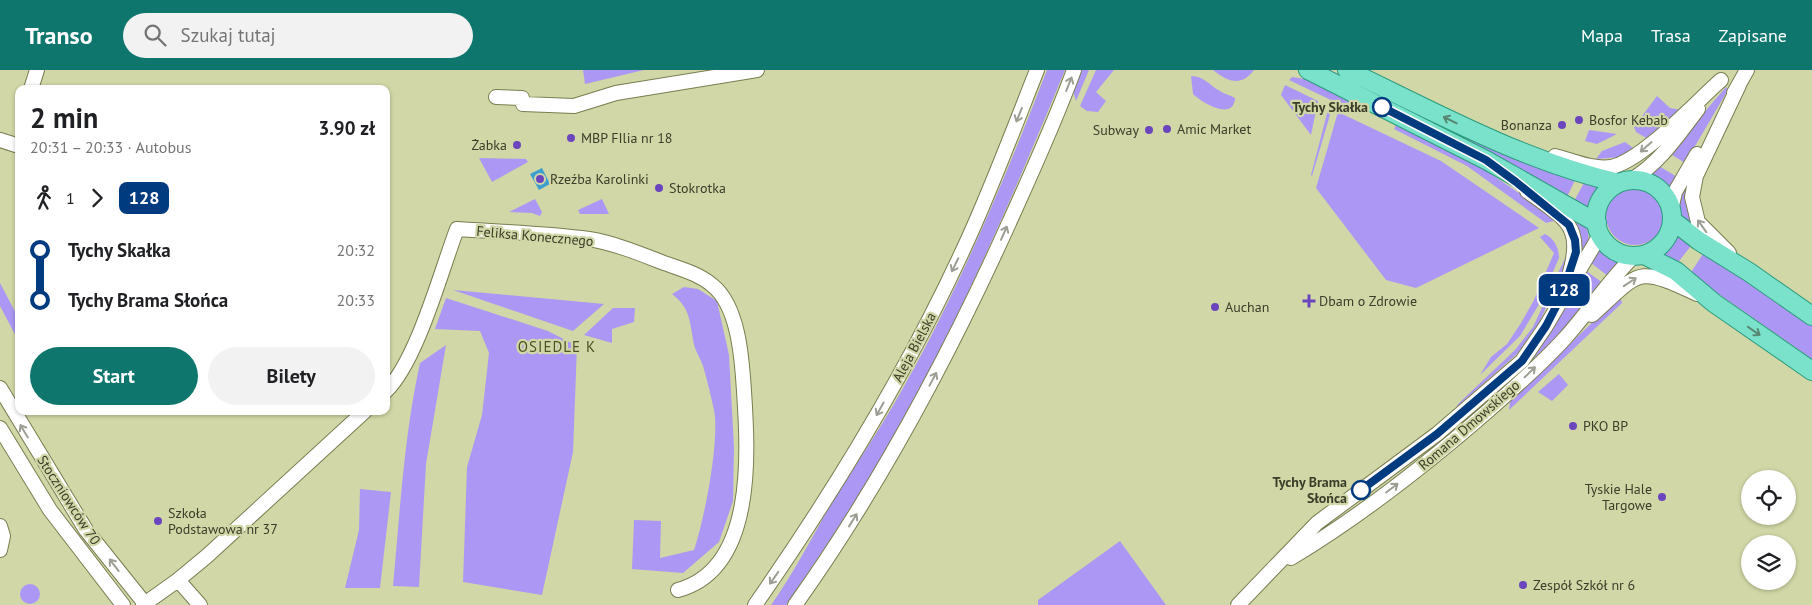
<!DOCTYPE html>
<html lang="pl">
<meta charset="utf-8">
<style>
:root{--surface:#fff;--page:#f2f2f2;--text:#202124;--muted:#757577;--accent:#0f766e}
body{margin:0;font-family:"PT Sans",sans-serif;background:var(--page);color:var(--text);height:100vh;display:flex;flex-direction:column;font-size:19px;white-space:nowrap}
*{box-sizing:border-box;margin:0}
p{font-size:16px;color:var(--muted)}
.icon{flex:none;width:28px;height:28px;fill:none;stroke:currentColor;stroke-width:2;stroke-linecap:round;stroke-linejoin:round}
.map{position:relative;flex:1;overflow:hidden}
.sheet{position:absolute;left:15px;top:15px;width:375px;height:330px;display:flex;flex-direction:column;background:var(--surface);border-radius:10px;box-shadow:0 1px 4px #0004}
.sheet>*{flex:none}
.badge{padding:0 10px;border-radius:8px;font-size:18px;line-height:32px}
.controls{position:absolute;left:1741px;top:400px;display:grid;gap:10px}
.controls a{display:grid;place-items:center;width:55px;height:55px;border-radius:50%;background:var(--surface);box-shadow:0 1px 4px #0004;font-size:25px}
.map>.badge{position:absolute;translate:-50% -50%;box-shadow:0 0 0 2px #fff}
.legs{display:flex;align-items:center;gap:8px;height:55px;padding:0 15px;font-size:16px}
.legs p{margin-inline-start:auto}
.headline{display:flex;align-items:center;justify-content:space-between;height:85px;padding:0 15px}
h1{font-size:28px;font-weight:800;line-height:38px}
.button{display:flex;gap:10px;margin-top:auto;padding:10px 15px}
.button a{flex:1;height:58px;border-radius:30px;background:var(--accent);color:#fff;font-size:20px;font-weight:800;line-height:58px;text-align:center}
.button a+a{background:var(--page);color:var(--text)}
ul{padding:0 15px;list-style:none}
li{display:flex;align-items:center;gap:18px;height:50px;font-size:19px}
li i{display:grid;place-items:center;width:8px;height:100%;margin:0 6px;background:currentColor}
li i::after{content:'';width:12px;height:12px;margin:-6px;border:4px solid;border-radius:50%;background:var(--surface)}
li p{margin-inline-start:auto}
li:first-child i{background:linear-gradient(#0000 50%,currentColor 0)}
li:last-child i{background:linear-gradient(currentColor 50%,#0000 0)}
header{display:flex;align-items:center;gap:30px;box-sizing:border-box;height:70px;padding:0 25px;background:var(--accent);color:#fff}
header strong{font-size:24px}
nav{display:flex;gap:28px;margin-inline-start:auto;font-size:18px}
.search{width:350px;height:45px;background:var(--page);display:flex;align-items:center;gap:12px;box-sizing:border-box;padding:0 18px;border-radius:28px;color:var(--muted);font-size:19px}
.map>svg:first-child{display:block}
.green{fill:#ac98f4}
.water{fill:#3ba0d0}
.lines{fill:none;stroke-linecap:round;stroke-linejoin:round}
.minor-casing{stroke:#797d50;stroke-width:16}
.major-casing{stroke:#2b9b7d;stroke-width:20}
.minor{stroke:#fff;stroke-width:14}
.major{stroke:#7ae1cb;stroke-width:18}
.oneway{stroke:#9d9e94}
.oneway2{stroke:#578772}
.line-1-casing{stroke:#fff;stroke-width:11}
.line-1{stroke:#003b80;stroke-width:8}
.stop-1-dot{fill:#fff;stroke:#003b80;stroke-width:2.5}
.poi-dot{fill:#6b45bd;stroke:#d1d7a6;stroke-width:2}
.labels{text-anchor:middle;stroke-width:4.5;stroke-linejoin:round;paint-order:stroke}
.stop-label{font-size:14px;font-weight:bold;fill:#3b3e2a;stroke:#d1d7a6;text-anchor:end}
.poi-label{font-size:14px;fill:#3b3e2a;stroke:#d1d7a6;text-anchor:start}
.street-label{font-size:14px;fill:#3b3e2a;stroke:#d1d7a6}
.neighbourhood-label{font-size:15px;letter-spacing:1px;fill:#4d5124;stroke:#d1d7a6}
</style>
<header>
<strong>Transo</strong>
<div class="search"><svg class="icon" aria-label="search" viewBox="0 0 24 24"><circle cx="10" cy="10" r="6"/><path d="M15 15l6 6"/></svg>Szukaj tutaj</div>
<nav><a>Mapa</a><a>Trasa</a><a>Zapisane</a></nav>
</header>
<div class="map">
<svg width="1812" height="535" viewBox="0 0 1812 535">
<rect width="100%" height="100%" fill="#d1d7a6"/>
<!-- green -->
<path class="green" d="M583 0H644L585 14Z
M1047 0H1065C1017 116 968 230 909 340 872 408 829 472 786 535H771C796 500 815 461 837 424 856 394 876 365 894 334 955 229 1003 114 1047 0Z
M1082 0H1089L1076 31 1073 21Z
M1096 0H1114L1096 22 1106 31 1098 42 1087 41 1080 36Z
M1213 0H1254C1241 17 1228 12 1213 0Z
M1321 0H1330L1472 68 1577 106 1565 131 1469 72Z
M1191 6C1204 6 1209 15 1220 21 1224 24 1230 25 1235 28 1234 52 1201 32 1193 24Z
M1292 7 1305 9 1355 33 1352 40 1289 10Z
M1285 15 1318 31 1311 65 1281 25Z
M1726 17 1728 20 1685 93 1669 83Z
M1657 26 1670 38 1681 40 1648 69 1636 62 1634 57Z
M1329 36 1332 38 1312 106 1311 105Z
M1338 42 1441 91 1539 158 1416 218 1386 210 1316 118Z
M1397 53 1466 87 1556 148 1554 151 1546 153 1467 96 1394 59Z
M1589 60 1617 64 1597 74 1585 71Z
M1625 72 1636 80 1622 87 1596 89 1602 81Z
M479 88 526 89 528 92 492 112Z
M1659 96 1677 107 1670 120 1659 109 1649 104Z
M1586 109 1600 115 1589 131 1587 143 1572 135Z
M1685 112 1689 114 1687 137 1699 160 1683 153C1678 137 1678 127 1685 112Z
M1606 146a29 29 0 1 1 58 0a29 29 0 1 1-58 0Z
M535 129 542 142 540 146 532 143 509 142Z
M602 129 609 144H580L578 140Z
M1568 143C1590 157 1593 161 1583 186L1579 185Z
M1678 161 1694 172 1676 195 1660 187 1674 172Z
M1545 164C1554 168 1559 178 1559 188L1538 236 1520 266 1480 305 1491 287 1507 274 1521 253 1534 230 1554 183 1540 167Z
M1597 179 1609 188 1619 192 1608 206 1591 193Z
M1706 179 1812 253V289L1690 204Z
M1566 186 1568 188 1537 258 1518 283 1456 338 1458 334 1515 280 1533 257Z
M1585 200 1603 213 1556 268 1467 351 1465 348 1522 296Z
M0 213 19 249V272L0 236Z
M684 217 698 219 717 231 729 285 734 377 733 431 719 472 683 503 632 499 634 450 661 451 660 488 694 480C704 451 720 370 714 340 711 326 707 310 703 296 701 290 697 284 695 278 689 255 693 240 672 224Z
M453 220 604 234 573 261Z
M1620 226 1622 233 1509 340 1510 331Z
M446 228 548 261 577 276 573 382 542 525 463 512 467 397 482 345 489 283 480 261 435 259Z
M613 238H635L634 252 612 259V273L584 265Z
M446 275 426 394 419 517 393 516C400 441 404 366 420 293Z
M1559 304 1568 315 1552 331 1538 322Z
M360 419 391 422 380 518H345L359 460Z
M1120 471 1166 535H1038V530Z
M20 524a10 10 0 1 1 20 0a10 10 0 1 1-20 0Z"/>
<!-- water -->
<path class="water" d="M542 98 550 114 539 120 530 104Z"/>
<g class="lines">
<!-- minor casing -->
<g class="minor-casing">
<path id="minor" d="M31 19 37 0
M1734 23 1747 0
M496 27 522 28 523 34 574 36 616 23 757 0
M0 70 19 76
M1555 86C1571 90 1593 100 1611 97 1642 91 1696 32 1721 10
M1631 110C1660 93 1678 65 1698 39
M1527 121C1567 150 1585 156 1568 209
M1671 140 1675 122 1697 84
M1729 183 1698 152 1692 127 1696 106 1739 15
M1592 245C1641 201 1635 195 1697 224
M0 318 86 460 146 535
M386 321C417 291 441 201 457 159 501 162 545 163 589 169 614 173 641 184 664 193 681 199 699 204 712 215 739 236 742 290 744 321 748 382 756 499 678 520
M0 358 50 440 123 535
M0 456 3 466 0 480
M1291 488C1361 446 1427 394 1489 340 1515 317 1543 293 1566 267 1590 240 1609 210 1635 185
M178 510 200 535
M143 535 178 510 207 486 365 341
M755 535C838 416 914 291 973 158 996 106 1016 53 1037 0
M795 535C880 416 949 286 1009 153 1032 102 1055 52 1074 0
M1238 535 1317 453 1437 364 1522 291 1546 256 1600 165"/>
</g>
<!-- major casing -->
<g class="major-casing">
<path id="major" d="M1308 0 1486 90 1597 153
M1347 0C1435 42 1523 91 1619 113
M1596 148a38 38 0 1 1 76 0a38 38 0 1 1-76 0Z
M1672 150 1699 171 1749 202 1812 246
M1644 185 1676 201 1714 233 1812 301"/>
</g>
<!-- minor -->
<use href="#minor" class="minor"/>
<!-- major -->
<use href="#major" class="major"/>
</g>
<!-- one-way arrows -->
<defs><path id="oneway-shaft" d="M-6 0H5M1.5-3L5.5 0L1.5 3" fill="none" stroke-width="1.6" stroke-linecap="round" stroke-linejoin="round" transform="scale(1.25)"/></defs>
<g class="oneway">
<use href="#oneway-shaft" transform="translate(1069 14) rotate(-68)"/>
<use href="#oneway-shaft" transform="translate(1019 45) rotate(112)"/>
<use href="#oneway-shaft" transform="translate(1646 77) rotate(139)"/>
<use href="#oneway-shaft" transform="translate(1702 156) rotate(-125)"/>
<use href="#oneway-shaft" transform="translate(1004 163) rotate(-66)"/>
<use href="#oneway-shaft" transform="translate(955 195) rotate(116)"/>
<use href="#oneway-shaft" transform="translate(1630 212) rotate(-34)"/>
<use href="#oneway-shaft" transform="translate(1530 302) rotate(-44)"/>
<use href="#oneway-shaft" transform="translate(933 309) rotate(-62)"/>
<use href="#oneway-shaft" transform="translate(880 339) rotate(119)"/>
<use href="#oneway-shaft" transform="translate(24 361) rotate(-121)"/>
<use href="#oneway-shaft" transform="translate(1392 418) rotate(-37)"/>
<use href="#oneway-shaft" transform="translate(853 450) rotate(-58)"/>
<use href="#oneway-shaft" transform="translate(114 495) rotate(-128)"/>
<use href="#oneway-shaft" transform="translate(774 508) rotate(125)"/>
</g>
<g class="oneway2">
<use href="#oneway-shaft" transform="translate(1450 50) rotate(-154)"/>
<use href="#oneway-shaft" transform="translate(1754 261) rotate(35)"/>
</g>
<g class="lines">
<!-- line-1 casing -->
<g class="line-1-casing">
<path id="line-1" d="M1361 420 1437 364 1522 291 1546 256 1562 225 1576 182 1575 170 1569 155 1516 112 1486 90 1382 37"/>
</g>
<!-- line-1 -->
<use href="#line-1" class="line-1"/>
</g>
<!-- markers -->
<g class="stop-1-dot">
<circle cx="1382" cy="37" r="9"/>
<circle cx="1361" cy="420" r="9"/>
</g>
<g class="poi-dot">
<circle cx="1579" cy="50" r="5"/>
<circle cx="1562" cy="55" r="5"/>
<circle cx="1167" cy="59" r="5"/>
<circle cx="1149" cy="60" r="5"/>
<circle cx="571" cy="68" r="5"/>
<circle cx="517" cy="75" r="5"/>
<circle cx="540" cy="109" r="5"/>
<circle cx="659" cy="118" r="5"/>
<path d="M1306.5 223.5h5v5h5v5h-5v5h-5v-5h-5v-5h5z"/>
<circle cx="1215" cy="237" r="5"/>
<circle cx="1573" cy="356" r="5"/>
<circle cx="1662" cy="427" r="5"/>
<circle cx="158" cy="451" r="5"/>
<circle cx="1523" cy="515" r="5"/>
</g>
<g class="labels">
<!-- stop labels -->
<g class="stop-label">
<text x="1368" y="42">Tychy Skałka</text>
<text x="1347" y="417">Tychy Brama<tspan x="1347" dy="16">Słońca</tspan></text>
</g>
<!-- poi labels -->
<g class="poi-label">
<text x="1589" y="55">Bosfor Kebab</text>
<text x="1552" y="60" text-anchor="end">Bonanza</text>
<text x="1177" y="64">Amic Market</text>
<text x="1139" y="65" text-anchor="end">Subway</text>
<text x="581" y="73">MBP FIlia nr 18</text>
<text x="507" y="80" text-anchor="end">Żabka</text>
<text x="550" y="114">Rzeźba Karolinki</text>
<text x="669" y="123">Stokrotka</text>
<text x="1319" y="236">Dbam o Zdrowie</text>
<text x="1225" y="242">Auchan</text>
<text x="1583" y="361">PKO BP</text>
<text x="1652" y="424" text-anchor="end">Tyskie Hale<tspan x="1652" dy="16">Targowe</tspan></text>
<text x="168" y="448">Szkoła<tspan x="168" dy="16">Podstawowa nr 37</tspan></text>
<text x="1533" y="520">Zespół Szkół nr 6</text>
</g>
<!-- street labels -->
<g class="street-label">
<text transform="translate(535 166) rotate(5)" y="5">Feliksa Konecznego</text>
<text transform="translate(914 277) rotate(-62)" y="5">Aleja Bielska</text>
<text transform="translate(1469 355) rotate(-41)" y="5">Romana Dmowskiego</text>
<text transform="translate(69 430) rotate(57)" y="5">Stoczniowców 70</text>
</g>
<!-- neighbourhood labels -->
<g class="neighbourhood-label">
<text x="557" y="282">OSIEDLE K</text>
</g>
</g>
</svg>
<div class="controls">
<a><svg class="icon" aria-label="locate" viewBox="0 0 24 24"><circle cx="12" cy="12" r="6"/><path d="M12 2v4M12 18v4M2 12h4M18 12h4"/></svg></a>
<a><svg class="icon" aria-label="layers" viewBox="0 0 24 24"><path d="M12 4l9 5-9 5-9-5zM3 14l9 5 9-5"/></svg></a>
</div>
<b class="badge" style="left:1564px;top:220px;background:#003b80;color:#fff">128</b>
<section class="sheet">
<div class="headline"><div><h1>2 min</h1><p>20:31 – 20:33 · Autobus</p></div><b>3.90 zł</b></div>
<div class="legs"><svg class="icon" aria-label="walk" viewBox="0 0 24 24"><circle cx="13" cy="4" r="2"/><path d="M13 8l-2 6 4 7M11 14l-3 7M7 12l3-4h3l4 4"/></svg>1<svg class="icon" aria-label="forward" viewBox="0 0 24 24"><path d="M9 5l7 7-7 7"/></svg><b class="badge" style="background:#003b80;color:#fff">128</b></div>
<ul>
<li><i style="color:#003b80"></i><b>Tychy Skałka</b><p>20:32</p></li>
<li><i style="color:#003b80"></i><b>Tychy Brama Słońca</b><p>20:33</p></li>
</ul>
<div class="button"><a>Start</a><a>Bilety</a></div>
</section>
</div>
